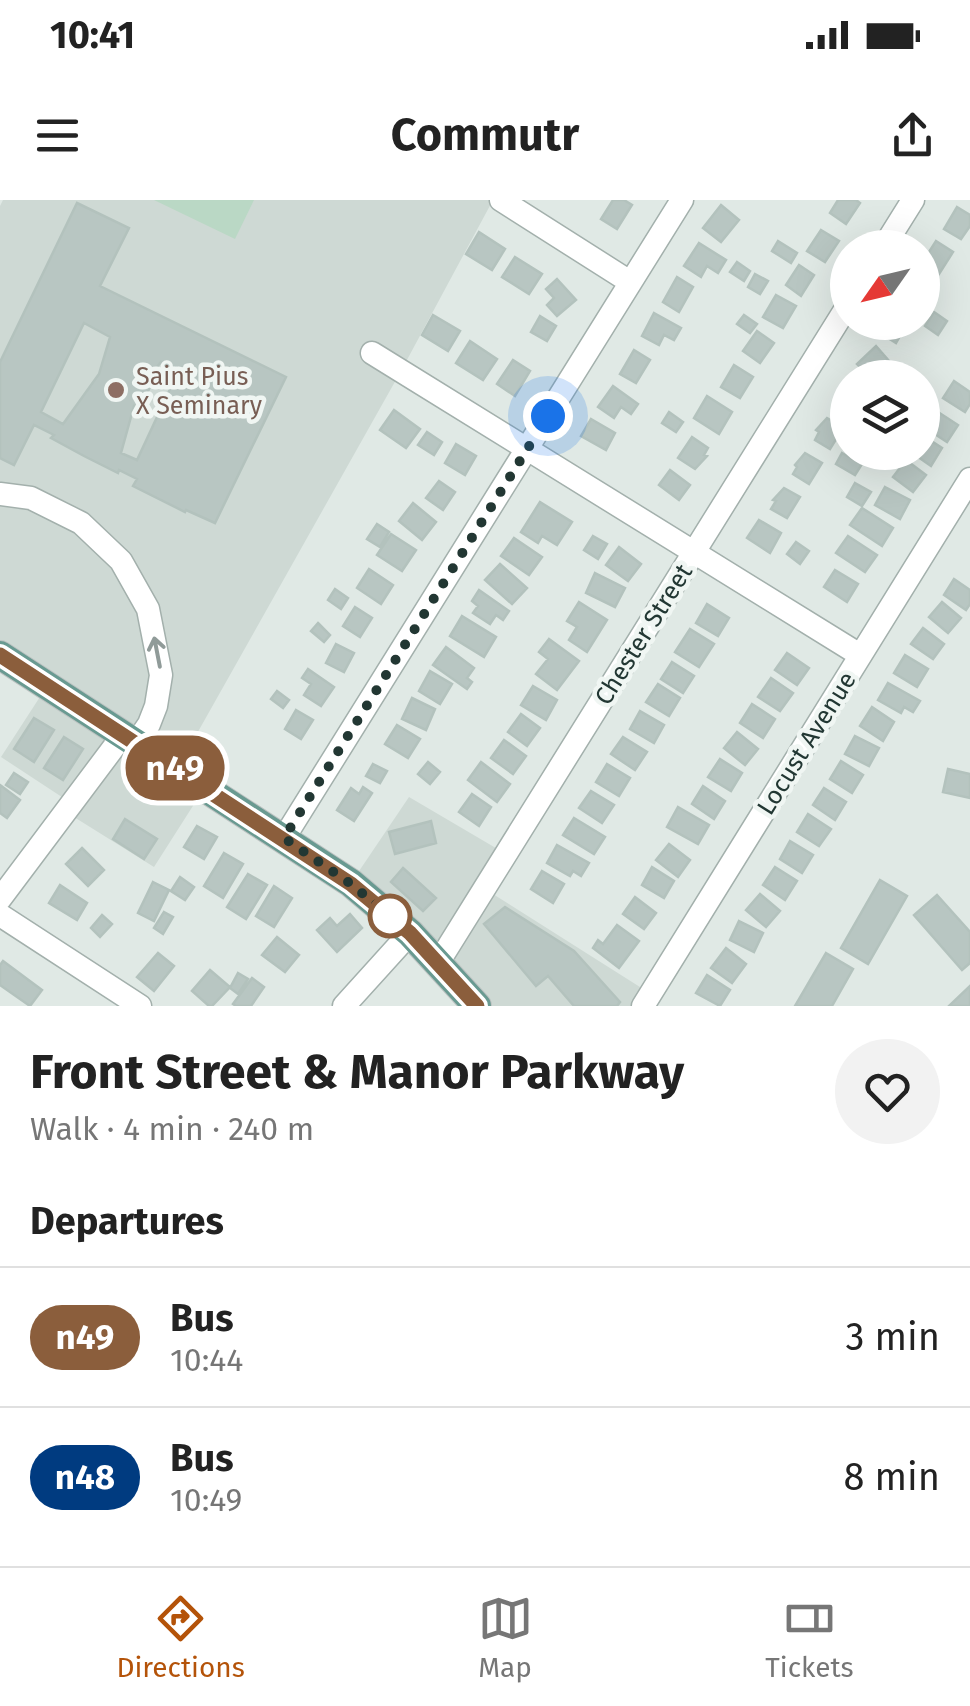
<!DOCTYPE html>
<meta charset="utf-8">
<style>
:root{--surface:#fff;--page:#f2f2f2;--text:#222;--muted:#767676;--line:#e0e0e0;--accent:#b45309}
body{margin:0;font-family:"Fira Sans",sans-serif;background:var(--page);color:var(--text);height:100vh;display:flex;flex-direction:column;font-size:38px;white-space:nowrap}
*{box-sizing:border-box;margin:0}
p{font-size:32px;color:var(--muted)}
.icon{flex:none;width:55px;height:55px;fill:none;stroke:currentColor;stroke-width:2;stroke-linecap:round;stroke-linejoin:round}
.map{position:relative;height:806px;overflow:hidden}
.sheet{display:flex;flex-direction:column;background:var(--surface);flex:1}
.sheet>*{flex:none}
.badge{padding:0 20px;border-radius:32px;font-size:35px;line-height:65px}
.needle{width:65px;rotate:236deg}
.tools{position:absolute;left:830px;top:30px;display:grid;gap:20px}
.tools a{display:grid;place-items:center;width:110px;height:110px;border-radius:50%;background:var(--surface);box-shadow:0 10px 40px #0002;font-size:50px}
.you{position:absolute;width:50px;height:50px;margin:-25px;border:8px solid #fff;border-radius:50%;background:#1a73e8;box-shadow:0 0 0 15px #1a73e833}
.map>.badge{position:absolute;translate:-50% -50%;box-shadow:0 0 0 5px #fff}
h2{padding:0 30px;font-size:38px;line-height:90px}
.round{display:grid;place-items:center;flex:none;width:105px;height:105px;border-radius:52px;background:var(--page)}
.head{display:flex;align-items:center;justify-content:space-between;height:170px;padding:0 30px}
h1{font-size:48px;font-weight:700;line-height:75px}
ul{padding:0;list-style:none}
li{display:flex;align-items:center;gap:30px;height:140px;padding:0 30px;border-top:2px solid var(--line)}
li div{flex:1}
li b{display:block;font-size:38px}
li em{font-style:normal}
li .badge{min-width:110px;font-weight:700;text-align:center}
.status{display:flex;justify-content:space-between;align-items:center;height:70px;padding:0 50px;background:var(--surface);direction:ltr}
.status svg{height:28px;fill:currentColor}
header{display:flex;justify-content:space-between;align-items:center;height:130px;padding:0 30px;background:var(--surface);font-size:45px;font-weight:700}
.dock{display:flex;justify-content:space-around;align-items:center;height:140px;border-top:2px solid var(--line);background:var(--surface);font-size:28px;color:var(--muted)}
.dock a{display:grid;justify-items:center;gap:5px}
.dock .on{color:var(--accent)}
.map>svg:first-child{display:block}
.built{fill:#ced9d4}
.green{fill:#bad8c5}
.building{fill:#b8c6c2;stroke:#b3c2bd;stroke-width:2.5;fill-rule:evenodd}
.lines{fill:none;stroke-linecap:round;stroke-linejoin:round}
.minor-casing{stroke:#a3b0ac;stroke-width:25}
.major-casing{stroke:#bdc3c2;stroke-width:30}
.minor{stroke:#fff;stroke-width:22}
.major{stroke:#699a91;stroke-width:28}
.oneway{stroke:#909b99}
.line-casing{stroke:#fff;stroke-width:22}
.line{stroke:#8b5e3c;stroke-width:15}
.walk{stroke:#223733;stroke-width:10;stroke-dasharray:0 18}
.education-dot{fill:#8d6e63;stroke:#f0f6f3;stroke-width:4}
.stop-dot{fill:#fff;stroke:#8b5e3c;stroke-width:5}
.labels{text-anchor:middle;stroke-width:9;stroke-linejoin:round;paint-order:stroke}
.education-label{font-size:25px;fill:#785e54;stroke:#f0f6f3;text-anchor:start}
.street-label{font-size:25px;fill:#223733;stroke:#f0f6f3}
</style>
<div class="status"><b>10:41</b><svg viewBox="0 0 49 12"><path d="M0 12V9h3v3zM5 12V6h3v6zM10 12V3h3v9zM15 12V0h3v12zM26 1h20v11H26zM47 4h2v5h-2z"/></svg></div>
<header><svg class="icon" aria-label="menu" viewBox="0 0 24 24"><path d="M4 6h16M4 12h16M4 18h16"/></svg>Commutr<svg class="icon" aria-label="share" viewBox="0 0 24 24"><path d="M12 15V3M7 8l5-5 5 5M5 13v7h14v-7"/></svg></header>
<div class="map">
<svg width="970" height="806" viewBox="0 0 970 806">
<rect width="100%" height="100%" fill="#e0e9e5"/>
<!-- built -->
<path class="built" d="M3 0H493L401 171 177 569 205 587 154 667 66 612 71 603 1 557 47 486 0 455V6Z
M409 597 506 654 485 689 651 794 643 806H477L351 683Z"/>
<!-- green -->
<path class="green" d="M154 0H254L235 39Z"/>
<!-- building -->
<path class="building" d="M613 0H624L632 5 617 29 601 19Z
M838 0H856L860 3 846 24 830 13Z
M77 3 129 28 100 86 286 177 215 323 186 310 185 312 133 286 137 279 119 270 118 273 84 256 51 238 54 235 34 225 14 265 0 258V162ZM84 123 110 137 99 174 63 224 41 212ZM161 162 178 172 137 260 121 253 134 206 140 207 151 185 146 181Z
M721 5 739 20 721 42 703 28Z
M957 7 970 15V26L961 39 944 29Z
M821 30 839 41 825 62 807 51Z
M479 32 505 49 492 70 466 54Z
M778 41 797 53 791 63 772 51Z
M936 41 953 52 939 74 922 63Z
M699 43 726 60 718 73 707 66 701 77 684 66Z
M515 57 542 74 529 94 502 77Z
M737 62 750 71 744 81 730 72Z
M799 65 814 75 801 96 786 85Z
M755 74 768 81 760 94 748 87Z
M677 77 693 87 679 112 663 102Z
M557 79 576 100 557 116 547 105 554 98 546 89Z
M776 95 796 106 783 128 763 117Z
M934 112 947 121 938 135 925 126Z
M654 113 681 128 674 140 664 135 659 145 642 136Z
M433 115 460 131 448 151 422 135Z
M744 115 757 124 750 133 737 124Z
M540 116 556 126 547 141 531 132Z
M882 122H908L896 143 877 131Z
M757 131 774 143 760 163 743 151Z
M470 141 497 159 483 180 456 163Z
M876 146 889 161 871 178 857 164Z
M634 150 650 160 636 183 620 174Z
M513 160 530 171 515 196 497 184Z
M734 165 753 177 740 198 721 187Z
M954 181 970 192V204L965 212 943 198Z
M613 186 638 204 631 214 621 207 614 218 598 207Z
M707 196 732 212 719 234 694 218Z
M394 210 420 229 406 248 380 230Z
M669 212 683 222 676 232 662 223Z
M938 212 958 225 947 242 927 229Z
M827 218 843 228 830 249 815 240 819 232 816 230Z
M591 219 615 233 606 250 581 236Z
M427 232 442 242 434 255 418 245Z
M922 235 942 248 931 266 911 252H922Z
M692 237 708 248 704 255 707 256 695 269 678 258Z
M456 244 476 256 465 275 445 263Z
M805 253 822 263 809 284 793 274 797 267 795 265Z
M842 253 862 264 855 275 836 264Z
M906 260 926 275 913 292 893 277Z
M670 270 690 285 679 300 659 285Z
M439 281 455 292 443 310 426 298Z
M855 283 871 292 862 306 847 297Z
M885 287 910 300 900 319 875 305Z
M784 288 800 297 787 318 771 309 776 301 773 300Z
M540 302 572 322 557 345 542 336 538 343 521 332Z
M413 303 436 322 422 340 399 321Z
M862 308 893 328 882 346 850 325Z
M759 320 781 333 770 353 747 338Z
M377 324 389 332 380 347 367 339Z
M391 334 416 350 402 371 377 355Z
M593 336 607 344 598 359 584 350Z
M848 336 877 355 865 372 836 353Z
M514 338 542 357 529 375 501 356Z
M796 342 809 351 800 364 787 354Z
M619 347 641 364 628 381 606 365Z
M500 364 527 388 512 404 485 380Z
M369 369 393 385 381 404 357 388Z
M835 370 858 384 847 402 824 387Z
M595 373 625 388 615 407 586 393Z
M954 379 970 390V404L966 410 944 395Z
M335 389 348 398 341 409 328 400Z
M479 390 509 411 503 420 496 415 490 424 473 413 478 406 472 401Z
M579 402 607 420 587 452 569 440 577 427 567 421Z
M942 402 961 418 948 433 929 417Z
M707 404 729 418 718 436 696 423Z
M355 407 372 418 360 437 343 426Z
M462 416 496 437 484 457 450 436Z
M318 423 330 435 324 442 311 431Z
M923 428 944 444 933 459 911 444Z
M690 429 714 444 699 467 675 452Z
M549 439 579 461 557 490 536 474 548 459 539 452Z
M336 444 354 453 344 472 326 463Z
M446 447 474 468 467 478 472 482 467 489 433 465Z
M787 453 809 468 797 485 775 470Z
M905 455 928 469 917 487 894 473Z
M672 462 694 476 683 493 661 479Z
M308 469 334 487 321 506 304 495 311 484 302 478Z
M430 471 452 484 440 504 419 491Z
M771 478 793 493 780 511 758 497Z
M888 483 920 501 913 512 904 507 901 513 878 500Z
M658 484 680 498 669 516 646 502Z
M533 486 557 500 546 520 521 505Z
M277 491 289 500 283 508 271 499Z
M412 498 435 509 426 530 402 519Z
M752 504 775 519 763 538 740 523Z
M872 507 894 522 883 541 860 526Z
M296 510 313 520 301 539 285 529Z
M640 511 664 525 654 543 630 529Z
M521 514 540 528 527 546 508 532Z
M34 518 54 530 34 562 14 549Z
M397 525 420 539 408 558 385 544Z
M737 532 758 549 745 565 724 548Z
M855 536 879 548 869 566 845 554Z
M64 537 83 549 63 580 44 568Z
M623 537 647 552 635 570 611 554Z
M504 540 526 556 513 574 491 558Z
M720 559 742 573 731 591 708 577Z
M841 561 863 575 852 593 830 579Z
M428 562 440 572 430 584 418 574Z
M481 562 510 584 497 602 468 580Z
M373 564 387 571 380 583 366 576Z
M607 564 630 578 619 596 596 582Z
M948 569 970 574V598L943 592Z
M14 573 28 582 20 594 6 585Z
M0 585 20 600 7 618 0 613Z
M703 586 725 601 714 619 692 604Z
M363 587 372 593 354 621 337 610 351 588 359 594Z
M824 588 846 602 835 620 813 605Z
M591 591 614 605 602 623 579 608Z
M472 594 491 607 479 626 459 612Z
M678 607 709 625 698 644 667 627Z
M808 614 831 629 819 646 797 632Z
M574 618 605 637 594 654 563 635Z
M125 619 157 639 144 659 113 639Z
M431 621 436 643 395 654 389 632Z
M197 626 217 637 204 659 184 647Z
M790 641 813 655 802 673 780 659Z
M669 644 690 660 678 677 656 660Z
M557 645 589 663 581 676 573 671 570 676 547 663Z
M82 648 104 670 88 686 66 664Z
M224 653 243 664 223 698 204 686Z
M652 667 674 681 664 698 642 685Z
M775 667 797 681 785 700 763 685Z
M403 668 436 698 423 711 391 682Z
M542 671 564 684 553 703 531 689Z
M248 674 267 685 246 719 227 707Z
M180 677 194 687 185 700 171 691Z
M880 680 907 696 868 764 841 748Z
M153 682 169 690 154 721 138 713Z
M60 685 87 703 77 720 49 703Z
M274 686 292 698 274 727 256 716Z
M760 694 780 711 766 727 746 710Z
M937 695 970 732V763L962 770 914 715Z
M635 697 656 713 644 729 623 714Z
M505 707 574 751 620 802 617 806H574L548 776 536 786 484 724Z
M164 712 173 717 163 734 154 728Z
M350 714 362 728 337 752 317 730 330 718 337 726Z
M102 715 112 724 100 737 91 728Z
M739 721 763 733 754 752 730 740Z
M617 725 639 741 619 768 593 748 598 740 603 744Z
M277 737 299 755 285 772 262 755Z
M726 748 746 764 732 783 711 768Z
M158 753 174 766 154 791 137 777Z
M826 753 853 769 832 806H795Z
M3 761 42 790 30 806 0 785V765Z
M210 770 230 787 212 806H209L192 791Z
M238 773 248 779 238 794 230 788Z
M707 775 730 790 720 806 696 793Z
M252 778 264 787 251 806H236L233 804Z
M970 786V806H949Z"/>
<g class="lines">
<!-- minor casing -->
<g class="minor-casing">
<path id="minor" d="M501 0 630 82
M883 48 913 0
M372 153 860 455
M0 294 31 298 81 323 121 361 148 409 161 475 156 506 149 524 136 543
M284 638 682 0
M0 699 123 535
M0 715 140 806
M438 763 848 105
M344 806 410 733
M643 806 970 279"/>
</g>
<!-- major casing -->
<g class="major-casing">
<path id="major" d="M0 455 351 683 410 733 477 806"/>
</g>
<!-- minor -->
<use href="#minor" class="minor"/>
<!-- major -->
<use href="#major" class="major"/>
</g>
<!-- one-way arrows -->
<defs><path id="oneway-shaft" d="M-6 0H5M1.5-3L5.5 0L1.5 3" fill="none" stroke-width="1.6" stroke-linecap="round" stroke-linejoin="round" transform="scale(2.5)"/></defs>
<use class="oneway" href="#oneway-shaft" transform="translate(157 452) rotate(-101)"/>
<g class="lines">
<!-- line casing -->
<g class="line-casing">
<path id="line" d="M0 455 351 684 410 733 477 806"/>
</g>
<!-- line -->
<use href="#line" class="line"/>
<!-- walk -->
<path class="walk" d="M390 716 351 684 284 638 548 216"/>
</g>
<!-- markers -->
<circle class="education-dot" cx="116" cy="190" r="10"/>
<circle class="stop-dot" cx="390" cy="716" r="20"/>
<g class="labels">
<!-- education labels -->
<g class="education-label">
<text x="136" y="185">Saint Pius<tspan x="136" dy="29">X Seminary</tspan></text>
</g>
<!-- street labels -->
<g class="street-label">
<text transform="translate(643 434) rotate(-58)" y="9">Chester Street</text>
<text transform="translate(806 543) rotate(-58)" y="9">Locust Avenue</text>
</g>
</g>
</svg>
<div class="tools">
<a><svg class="needle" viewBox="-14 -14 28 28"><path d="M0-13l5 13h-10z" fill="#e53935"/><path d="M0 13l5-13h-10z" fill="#767676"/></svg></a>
<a><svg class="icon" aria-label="layers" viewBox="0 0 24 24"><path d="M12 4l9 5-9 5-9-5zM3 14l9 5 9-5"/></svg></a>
</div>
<div class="you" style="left:548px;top:216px"></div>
<b class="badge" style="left:175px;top:568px;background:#8b5e3c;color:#fff">n49</b>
</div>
<section class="sheet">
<div class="head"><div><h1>Front Street &amp; Manor Parkway</h1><p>Walk · 4 min · 240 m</p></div><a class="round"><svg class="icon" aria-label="heart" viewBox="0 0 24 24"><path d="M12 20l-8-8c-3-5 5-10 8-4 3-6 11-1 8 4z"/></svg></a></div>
<h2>Departures</h2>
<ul>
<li><span class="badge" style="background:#8b5e3c;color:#fff">n49</span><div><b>Bus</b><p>10:44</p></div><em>3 min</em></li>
<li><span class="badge" style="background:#003b80;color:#fff">n48</span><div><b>Bus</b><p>10:49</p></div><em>8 min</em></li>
</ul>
</section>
<nav class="dock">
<a class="on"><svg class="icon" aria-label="directions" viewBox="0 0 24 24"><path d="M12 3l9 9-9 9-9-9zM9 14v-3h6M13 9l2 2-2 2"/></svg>Directions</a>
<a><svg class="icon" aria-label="map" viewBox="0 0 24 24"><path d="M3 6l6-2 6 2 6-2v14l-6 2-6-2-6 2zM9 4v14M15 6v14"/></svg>Map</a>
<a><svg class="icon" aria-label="tickets" viewBox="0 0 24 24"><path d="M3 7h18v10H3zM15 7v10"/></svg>Tickets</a>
</nav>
